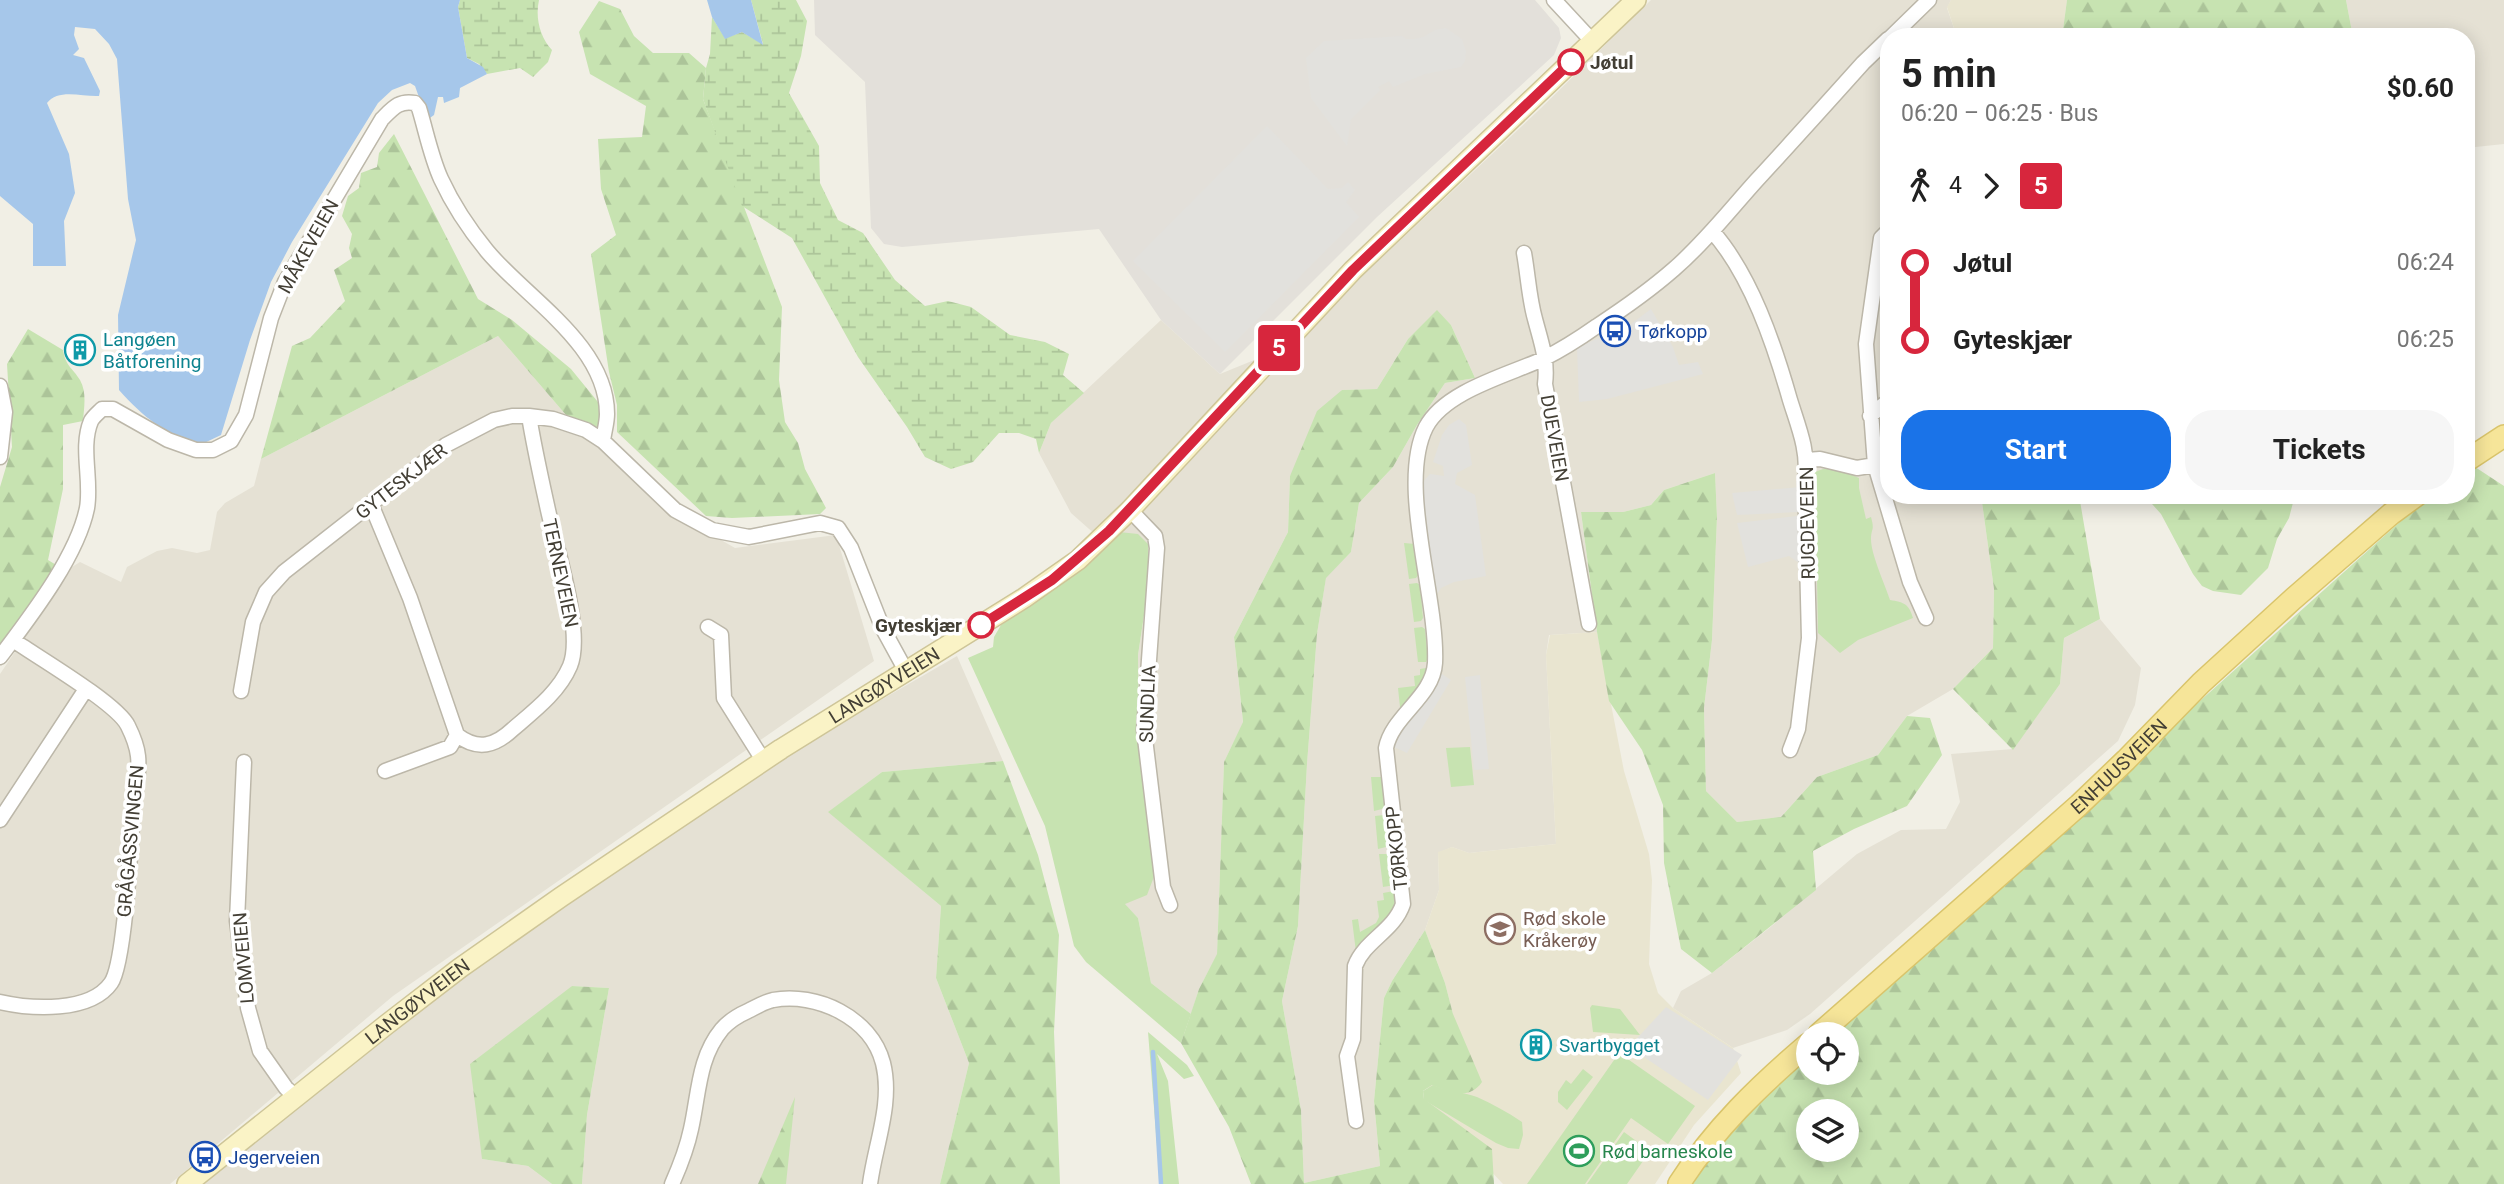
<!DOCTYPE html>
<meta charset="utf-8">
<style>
:root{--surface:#fff;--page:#f6f6f6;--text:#222;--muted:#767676;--accent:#1a73e8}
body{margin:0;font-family:Roboto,sans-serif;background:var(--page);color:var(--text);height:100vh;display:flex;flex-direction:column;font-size:26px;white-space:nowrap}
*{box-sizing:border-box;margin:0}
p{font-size:23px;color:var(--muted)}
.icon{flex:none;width:38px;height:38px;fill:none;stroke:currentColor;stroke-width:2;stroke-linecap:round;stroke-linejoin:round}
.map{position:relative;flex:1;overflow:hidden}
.drawer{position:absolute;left:1880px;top:28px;width:595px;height:476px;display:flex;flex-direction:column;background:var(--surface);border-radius:28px;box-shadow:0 4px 18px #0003}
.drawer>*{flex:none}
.badge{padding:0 14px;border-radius:5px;font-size:24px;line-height:46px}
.fabs{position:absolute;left:1796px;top:1022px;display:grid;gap:14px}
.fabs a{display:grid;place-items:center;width:63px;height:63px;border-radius:50%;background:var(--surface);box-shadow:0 4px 18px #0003;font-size:35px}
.map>.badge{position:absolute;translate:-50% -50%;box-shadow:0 0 0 4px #fff}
.legs{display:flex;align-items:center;gap:10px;height:77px;padding:0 21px;font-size:23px}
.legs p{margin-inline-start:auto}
.headline{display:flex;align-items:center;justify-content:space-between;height:119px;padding:0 21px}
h1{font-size:38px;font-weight:700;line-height:52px}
.action{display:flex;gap:14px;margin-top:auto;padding:14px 21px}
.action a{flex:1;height:80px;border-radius:28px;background:var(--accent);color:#fff;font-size:28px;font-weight:700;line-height:80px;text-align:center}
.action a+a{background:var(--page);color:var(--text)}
ul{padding:0 21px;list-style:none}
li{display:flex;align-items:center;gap:24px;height:77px;font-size:26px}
li i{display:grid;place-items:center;width:10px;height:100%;margin:0 9px;background:currentColor}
li i::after{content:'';width:18px;height:18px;margin:-9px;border:5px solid;border-radius:50%;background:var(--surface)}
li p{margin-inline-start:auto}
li:first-child i{background:linear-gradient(#0000 50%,currentColor 0)}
li:last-child i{background:linear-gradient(currentColor 50%,#0000 0)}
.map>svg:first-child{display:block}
.residential{fill:#e5e1d4}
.industrial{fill:#e3e0da}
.education{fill:#e9e5d0}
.green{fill:#c7e3b1}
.forest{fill:url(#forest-firs);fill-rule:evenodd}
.wetland{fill:url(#wetland-marsh)}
.parking{fill:#e2e1dd}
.water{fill:#a6c7ea}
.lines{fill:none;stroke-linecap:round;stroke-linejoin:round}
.stream{stroke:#a6c7ea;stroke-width:4.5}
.street-casing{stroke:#bcb7a9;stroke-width:17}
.secondary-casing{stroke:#cec598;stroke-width:22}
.primary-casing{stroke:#d9c46b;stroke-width:24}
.street{stroke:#fff;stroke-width:14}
.secondary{stroke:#faf3c6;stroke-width:19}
.primary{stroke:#f6e599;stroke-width:21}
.line-1-casing{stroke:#fff;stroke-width:16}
.line-1{stroke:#d7263d;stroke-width:10}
.stop-1-dot{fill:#fff;stroke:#d7263d;stroke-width:3.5}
.labels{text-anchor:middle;stroke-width:7;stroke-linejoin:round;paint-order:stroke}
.stop-label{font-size:19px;font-weight:bold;fill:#433f35;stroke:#fff;text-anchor:start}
.street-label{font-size:19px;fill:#433f35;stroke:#fff}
.transit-label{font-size:19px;fill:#164399;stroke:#fff;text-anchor:start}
.culture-label{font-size:19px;fill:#0d838f;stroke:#fff;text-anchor:start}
.education-label{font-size:19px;fill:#785e54;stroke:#fff;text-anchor:start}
.leisure-label{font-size:19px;fill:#27864d;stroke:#fff;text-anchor:start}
</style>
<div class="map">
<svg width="2504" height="1184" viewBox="0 0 2504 1184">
<defs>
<pattern id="forest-firs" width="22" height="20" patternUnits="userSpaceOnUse" patternTransform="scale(1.75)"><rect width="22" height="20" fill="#c7e3b1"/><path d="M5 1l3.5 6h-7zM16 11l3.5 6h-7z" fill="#acc499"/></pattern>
<pattern id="wetland-marsh" width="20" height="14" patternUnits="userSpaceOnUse" patternTransform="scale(1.75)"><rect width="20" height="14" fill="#c7e3b1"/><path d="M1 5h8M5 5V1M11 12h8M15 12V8" fill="none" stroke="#acc499"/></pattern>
</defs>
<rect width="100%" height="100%" fill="#f1efe5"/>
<!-- residential -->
<path class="residential" d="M1651 0H1951L1947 8 1957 37H1888V495H1981L1994 589 1993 648 1953 689 1907 716 1878 755 1817 777 1781 817 1737 822 1706 791 1704 708 1712 640 1717 517 1715 473 1664 490 1651 505 1623 512H1581L1597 632 1549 635 1546 655 1556 844 1469 853 1452 847 1438 853 1439 890 1425 930 1392 981 1384 998 1374 1101 1380 1166 1304 1183 1301 1110 1282 1001 1298 926 1307 764 1317 634 1326 577 1351 552 1359 503 1393 467 1417 425 1445 383 1475 378 1451 325 1437 311 1408 339 1377 389 1342 390 1290 476 1288 532 1234 637 1243 723 1224 762 1217 955 1199 989 1191 1014 1151 983 1138 918 1112 891 1139 739 1138 655 1149 582 1071 513 1039 453 1051 423 1161 320 1220 374 1298 342 1360 278 1539 110Z
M2346 0H2504V144L2466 148V37H2353Z
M498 336 566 415 655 502 735 548 836 535 874 661 393 996 170 1184H0V674L72 567 80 562 121 582 127 567 157 551 172 548 197 553 210 550 217 512 225 503 254 486 261 459Z
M2100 619 2141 668 2135 705 2118 741 1810 1014 1787 1030 1733 1048 1673 1008 1681 991 1712 973 1768 929 1857 854 1901 830 1946 829 1960 802 1951 754 2013 749 2060 684 2064 638Z
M957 656 1003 761 882 772 829 812 941 906 936 978 969 1063 940 1184H582L587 1115 609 988 572 986 482 1159 528 1166 552 1184H203L320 1084 482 960 760 770Z"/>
<!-- industrial -->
<path class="industrial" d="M814 0H1535L1559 28 1561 38 1554 55 1377 217 1220 374 1161 320 1099 229 902 247 884 244 871 228 865 82 815 35Z"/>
<!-- education -->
<path class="education" d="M1951 0H2067L2062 37H1957L1947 7Z
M1597 632 1624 771 1649 854 1652 880 1649 964 1654 980 1658 993 1673 1008 1733 1048 1741 1073 1694 1125 1655 1184H1503L1424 1100 1453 1014 1445 983 1425 930 1439 890 1438 852 1452 847 1469 853 1556 844 1546 655 1550 635Z"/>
<!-- green -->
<path class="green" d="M1823 469H1838L1859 478V488L1866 519 1871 517C1875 531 1871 528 1871 539 1871 555 1885 584 1890 600 1904 602 1909 604 1913 618L1858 640 1840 653 1818 633 1815 472Z
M1119 532 1138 534 1148 544 1149 582 1138 655 1139 739 1155 874 1147 895 1125 904 1138 918 1151 983 1191 1014 1181 1043 1086 962 1074 946 1045 826 968 658 993 647 994 637 1001 625 1053 588Z
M1404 543 1415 544 1419 574 1416 578 1409 579Z
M1417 583 1420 585 1423 618 1421 621 1414 622 1409 584Z
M1422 627 1425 629 1428 658 1426 662H1418L1414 628Z
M1426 668 1427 676 1402 708 1400 707 1398 688 1415 686 1414 676 1420 675V669Z
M1470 747 1474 785 1451 787 1446 748Z
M1371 777H1382L1386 808 1374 811Z
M1384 815 1387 817 1390 846 1378 849 1375 816Z
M1379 854H1391L1395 885 1383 887Z
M1394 891C1401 915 1371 937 1356 952L1352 920 1358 919 1360 932 1376 923 1379 917 1377 901 1384 900 1383 893Z
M1592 1005 1620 1009 1640 1035 1593 1032 1590 1008Z
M1148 1032 1187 1065 1194 1076 1184 1079 1157 1054 1168 1081 1179 1184H1160Z
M1619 1053 1695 1106 1668 1144 1631 1118 1585 1184H1527Z
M1583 1069 1593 1077 1567 1110 1558 1102V1092L1566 1080 1571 1084Z
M1433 1085C1447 1091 1462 1092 1477 1097 1493 1104 1507 1112 1522 1122L1523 1135 1519 1149 1508 1148 1496 1143 1424 1100 1423 1091Z
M1624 1132 1650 1151 1627 1184H1587Z"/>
<!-- forest -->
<path class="forest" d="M2067 0H2346L2353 37H2062Z
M599 1 620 9 634 36 653 53H689L706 68 703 99 782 307 779 380 785 422 798 443 805 469 826 508 820 514 732 518 706 516 617 432V405L609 372 591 254 616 235 601 189 598 139 642 137 646 106 590 74 579 32Z
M394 134 478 299 512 320 571 369 602 407 601 426 590 428 566 415 498 336 261 459 292 346 310 338 345 301 334 270 352 258 349 248 352 234 342 216 348 196 359 188 361 173 377 167 379 153Z
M1437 310 1451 325 1475 378 1445 383 1417 425 1393 467 1359 503 1351 552 1326 578 1317 634 1307 764 1298 926 1282 1001 1301 1110 1304 1183 1380 1166 1374 1101 1384 998 1392 981 1425 930 1445 983 1453 1014 1482 1082C1469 1101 1450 1092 1432 1085L1423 1091 1424 1099 1492 1149 1494 1184H1251L1229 1127 1181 1043 1199 989 1217 954 1224 762 1243 722 1234 637 1288 532 1290 476 1317 411 1342 390 1377 389 1408 339Z
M28 329 63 350C66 367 72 367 80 380 87 392 84 408 83 421L63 425V489L48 560 58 566 0 648V487L12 447 7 364Z
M2475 467 2504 486V1184H1689L1721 1130 1808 1052V1073H1846V1034H1828L2430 495H2466V472ZM1808 1111H1846V1150H1808Z
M1715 473 1717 517 1712 640 1704 708 1706 791 1737 822 1781 817 1817 777 1878 755 1907 716 1930 718 1942 755 1907 806 1854 829 1813 851 1816 890 1712 973 1681 949 1664 863 1663 805 1642 750 1609 701 1597 632 1581 512H1623L1651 505 1664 490Z
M1981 495H2079L2100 619 2064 638 2060 684 2013 750 1953 689 1993 648 1994 589Z
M2144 495H2295L2289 518 2277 539 2268 568 2241 595 2213 591 2202 586 2193 574 2161 514Z
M1003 761 1038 855 1059 935 1054 1032 1060 1184H940L969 1063 936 978 941 906 828 812 882 772Z
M572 986 609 988 587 1115 582 1184H552L528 1166 482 1159 470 1064Z
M795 1097 786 1184H758Z"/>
<!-- wetland -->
<path class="wetland" d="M460 0H539C535 18 540 37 552 50L548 62 533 77 520 68 487 74 479 64 467 58 458 7Z
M751 0H796L807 21 801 56 789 93 819 146 820 183 838 220 863 233 895 280 925 306 948 301 971 307 1010 335 1045 342 1069 354 1063 375 1084 393 1051 423 1039 453 1036 439 1019 433H999L973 462 951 469 925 457 907 427 858 357 792 238 742 206 703 99 706 68 710 54 712 17 725 38 742 32 763 44Z"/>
<!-- parking -->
<path class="parking" d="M1446 28 1462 39 1466 51 1465 61 1461 67 1425 74 1393 87 1389 81 1378 87 1380 90 1351 119 1347 146 1311 98 1306 58 1324 41 1402 36 1406 39H1415L1423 37 1435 30Z
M1267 126 1328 189 1342 188 1348 182 1355 190 1346 202 1359 217 1225 352 1133 261Z
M1651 309 1673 347 1679 365 1698 362 1703 374 1607 399 1579 402 1577 348 1620 328 1623 340 1629 339 1627 327Z
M1459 419 1466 425 1472 465 1457 473 1455 484 1475 495 1486 576 1454 582 1441 588 1437 594 1423 506 1422 483 1430 474 1444 476 1443 466 1433 462 1442 435 1449 425Z
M1800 487 1798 512 1737 515 1732 493Z
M1797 516 1803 555 1799 563 1789 556 1748 567 1737 523Z
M1439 672 1451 680 1407 753 1392 746Z
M1480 675 1489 769 1474 770 1465 677Z
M1666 1007 1742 1055 1708 1100 1629 1047Z"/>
<!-- water -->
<path class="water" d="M0 0H460L458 7 467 58 483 67 487 74 460 88 459 97 444 103 443 97H438L434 115 427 120 415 86 410 83 392 90 378 103 292 242 271 282 250 340 221 435 200 445C166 435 143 417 119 390L118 315 136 240 128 199 117 59 109 44 95 29 75 27 74 35 79 49 73 55 84 58 100 91 99 96C83 97 58 88 47 103L69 154 75 193 64 221 66 266H33V224L0 196Z
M707 0H751L763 45 742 32 725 39 712 17Z"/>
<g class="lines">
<!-- stream -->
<path class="stream" d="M1153 1052 1161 1184"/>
<!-- street casing -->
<g class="street-casing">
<path id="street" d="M1554 0 1593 42
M1891 37 1929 0
M1712 231C1751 275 1774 344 1790 400 1798 426 1809 451 1805 479L1809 638 1798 729 1790 750
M1888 231 1881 238 1866 344 1875 465 1910 582 1926 618
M1524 253C1528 275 1529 298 1535 319 1541 342 1548 360 1545 384L1589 624
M0 386 5 412 0 457
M1870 416 1888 401
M1807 460 1820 459 1857 468 1875 465
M371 504 410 598 457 735C478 751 495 746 513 729 534 711 559 692 570 666 584 633 556 547 548 510 541 478 534 447 529 416
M1130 510 1155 536 1157 548 1144 730 1163 887 1170 905
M708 627 721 635 724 698 763 760
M0 657C30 617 77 557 87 508 92 480 80 447 91 421 93 417 98 413 102 409H113L168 440 196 450H213L231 441 246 415 271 318 285 282 382 119C393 108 399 100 415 103L419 108C426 131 431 157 441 179 453 205 469 229 487 251 526 298 607 345 607 414 607 423 604 432 603 441
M241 691 253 622 266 592 284 572 446 445 494 420 512 416H529L553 419 586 430 603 441 675 510 712 530 749 537 820 523 838 528 851 548 883 629 906 671
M244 762 237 921 248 1008 260 1051 286 1088 296 1097
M385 771 450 747 457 735
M0 820 86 689
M0 1002C31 1009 90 1013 111 983 125 963 131 840 133 809 135 793 140 772 138 756 137 747 132 734 128 726 118 704 36 656 13 640
M1356 1121 1347 1056 1353 1039 1355 966C1364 941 1394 931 1403 904L1386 748C1392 716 1433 697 1435 663 1438 597 1397 485 1426 427 1445 391 1508 375 1543 359 1561 350 1580 338 1597 326 1623 309 1650 290 1674 269 1704 243 1729 211 1756 181 1792 142 1828 102 1863 63L1888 39
M672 1184C680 1166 687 1148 691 1129 699 1094 698 1058 722 1029 729 1021 739 1015 748 1011 756 1007 764 1002 773 1000 816 992 871 1017 883 1063 893 1103 875 1145 870 1184"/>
</g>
<!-- secondary casing -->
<g class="secondary-casing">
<g id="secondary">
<path id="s1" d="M187 1184 386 1025 460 968 561 897 781 749 1024 598 1078 560 1130 510 1353 270 1636 0"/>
</g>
</g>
<!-- primary casing -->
<g class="primary-casing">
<g id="primary">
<path d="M2466 461 2504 436"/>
<path id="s2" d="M1819 1034 2079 805 2126 760 2201 683 2293 599 2391 514 2417 495"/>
<path d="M1679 1184C1714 1129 1759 1086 1808 1044"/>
</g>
</g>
<!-- street -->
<use href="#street" class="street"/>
<!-- secondary -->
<use href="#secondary" class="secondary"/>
<!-- primary -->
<use href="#primary" class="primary"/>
</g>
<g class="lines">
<!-- line-1 casing -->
<g class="line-1-casing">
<path id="line-1" d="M981 625 1052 580 1109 531 1353 270 1571 62"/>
</g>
<!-- line-1 -->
<use href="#line-1" class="line-1"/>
</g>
<!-- icons -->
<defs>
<g id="bus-ring" transform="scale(1.575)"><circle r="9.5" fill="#fff" stroke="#1a4fb4" stroke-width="1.5"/><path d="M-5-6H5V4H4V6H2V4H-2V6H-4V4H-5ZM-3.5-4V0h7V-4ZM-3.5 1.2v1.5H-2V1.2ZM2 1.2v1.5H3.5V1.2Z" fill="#1a4fb4"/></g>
<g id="building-ring" transform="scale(1.575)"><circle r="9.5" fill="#fff" stroke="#0f9aa8" stroke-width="1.5"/><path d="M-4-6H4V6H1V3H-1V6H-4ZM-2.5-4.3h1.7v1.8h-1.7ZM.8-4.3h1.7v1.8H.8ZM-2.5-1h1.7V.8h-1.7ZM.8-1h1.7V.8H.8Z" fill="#0f9aa8"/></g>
<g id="school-ring" transform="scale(1.575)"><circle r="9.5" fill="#fff" stroke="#8d6e63" stroke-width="1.5"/><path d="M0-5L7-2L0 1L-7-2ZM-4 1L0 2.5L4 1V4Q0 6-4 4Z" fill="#8d6e63"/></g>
<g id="stadium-ring" transform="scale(1.575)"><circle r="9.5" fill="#fff" stroke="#2e9e5b" stroke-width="1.5"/><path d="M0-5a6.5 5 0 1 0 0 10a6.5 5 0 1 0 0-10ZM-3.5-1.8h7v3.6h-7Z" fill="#2e9e5b"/></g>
</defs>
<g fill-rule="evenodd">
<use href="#bus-ring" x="1615" y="331"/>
<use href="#building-ring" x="80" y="350"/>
<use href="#school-ring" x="1500" y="929"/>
<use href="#building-ring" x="1536" y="1045"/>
<use href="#stadium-ring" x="1579" y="1151"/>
<use href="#bus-ring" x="205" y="1157"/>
</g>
<!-- markers -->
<g class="stop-1-dot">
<circle cx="1571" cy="62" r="12"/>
<circle cx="981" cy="625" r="12"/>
</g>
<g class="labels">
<!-- stop labels -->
<g class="stop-label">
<text x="1590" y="69">Jøtul</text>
<text x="962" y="632" text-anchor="end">Gyteskjær</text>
</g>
<!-- street labels -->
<g class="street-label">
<text transform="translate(308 246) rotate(-61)" y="7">MÅKEVEIEN</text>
<text transform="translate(1555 438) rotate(80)" y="7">DUEVEIEN</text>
<text transform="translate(401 481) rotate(-38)" y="7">GYTESKJÆR</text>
<text transform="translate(1807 523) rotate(-91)" y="7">RUGDEVEIEN</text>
<text transform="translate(561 573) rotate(78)" y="7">TERNEVEIEN</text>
<text dy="7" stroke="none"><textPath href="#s1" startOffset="858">LANGØYVEIEN</textPath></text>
<text transform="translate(1147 704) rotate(-88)" y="7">SUNDLIA</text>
<text dy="7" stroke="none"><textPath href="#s2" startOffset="402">ENHUUSVEIEN</textPath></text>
<text transform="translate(130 841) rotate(-85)" y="7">GRÅGÅSSVINGEN</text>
<text transform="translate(1396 848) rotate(-96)" y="7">TØRKOPP</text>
<text transform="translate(243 958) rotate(-95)" y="7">LOMVEIEN</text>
<text dy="7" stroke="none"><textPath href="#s1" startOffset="294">LANGØYVEIEN</textPath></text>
</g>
<!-- transit labels -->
<g class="transit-label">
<text x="1638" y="338">Tørkopp</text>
<text x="228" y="1164">Jegerveien</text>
</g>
<!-- culture labels -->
<g class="culture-label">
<text x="103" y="346">Langøen<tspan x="103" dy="22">Båtforening</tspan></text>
<text x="1559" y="1052">Svartbygget</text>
</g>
<!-- education labels -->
<g class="education-label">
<text x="1523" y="925">Rød skole<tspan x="1523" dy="22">Kråkerøy</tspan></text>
</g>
<!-- leisure labels -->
<g class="leisure-label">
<text x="1602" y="1158">Rød barneskole</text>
</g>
</g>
</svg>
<div class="fabs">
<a><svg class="icon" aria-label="locate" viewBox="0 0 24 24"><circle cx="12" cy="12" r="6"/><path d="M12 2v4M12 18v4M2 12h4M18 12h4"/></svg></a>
<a><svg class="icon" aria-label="layers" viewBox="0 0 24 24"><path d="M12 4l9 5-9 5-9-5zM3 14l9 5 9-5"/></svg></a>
</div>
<b class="badge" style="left:1279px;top:348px;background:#d7263d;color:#fff">5</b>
<section class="drawer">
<div class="headline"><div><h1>5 min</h1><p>06:20 – 06:25 · Bus</p></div><b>$0.60</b></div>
<div class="legs"><svg class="icon" aria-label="walk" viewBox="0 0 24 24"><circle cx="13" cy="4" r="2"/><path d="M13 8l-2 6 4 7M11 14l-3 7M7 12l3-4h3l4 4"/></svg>4<svg class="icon" aria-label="forward" viewBox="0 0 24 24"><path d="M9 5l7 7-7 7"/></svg><b class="badge" style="background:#d7263d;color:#fff">5</b></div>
<ul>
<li><i style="color:#d7263d"></i><b>Jøtul</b><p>06:24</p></li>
<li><i style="color:#d7263d"></i><b>Gyteskjær</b><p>06:25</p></li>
</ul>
<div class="action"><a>Start</a><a>Tickets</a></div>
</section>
</div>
